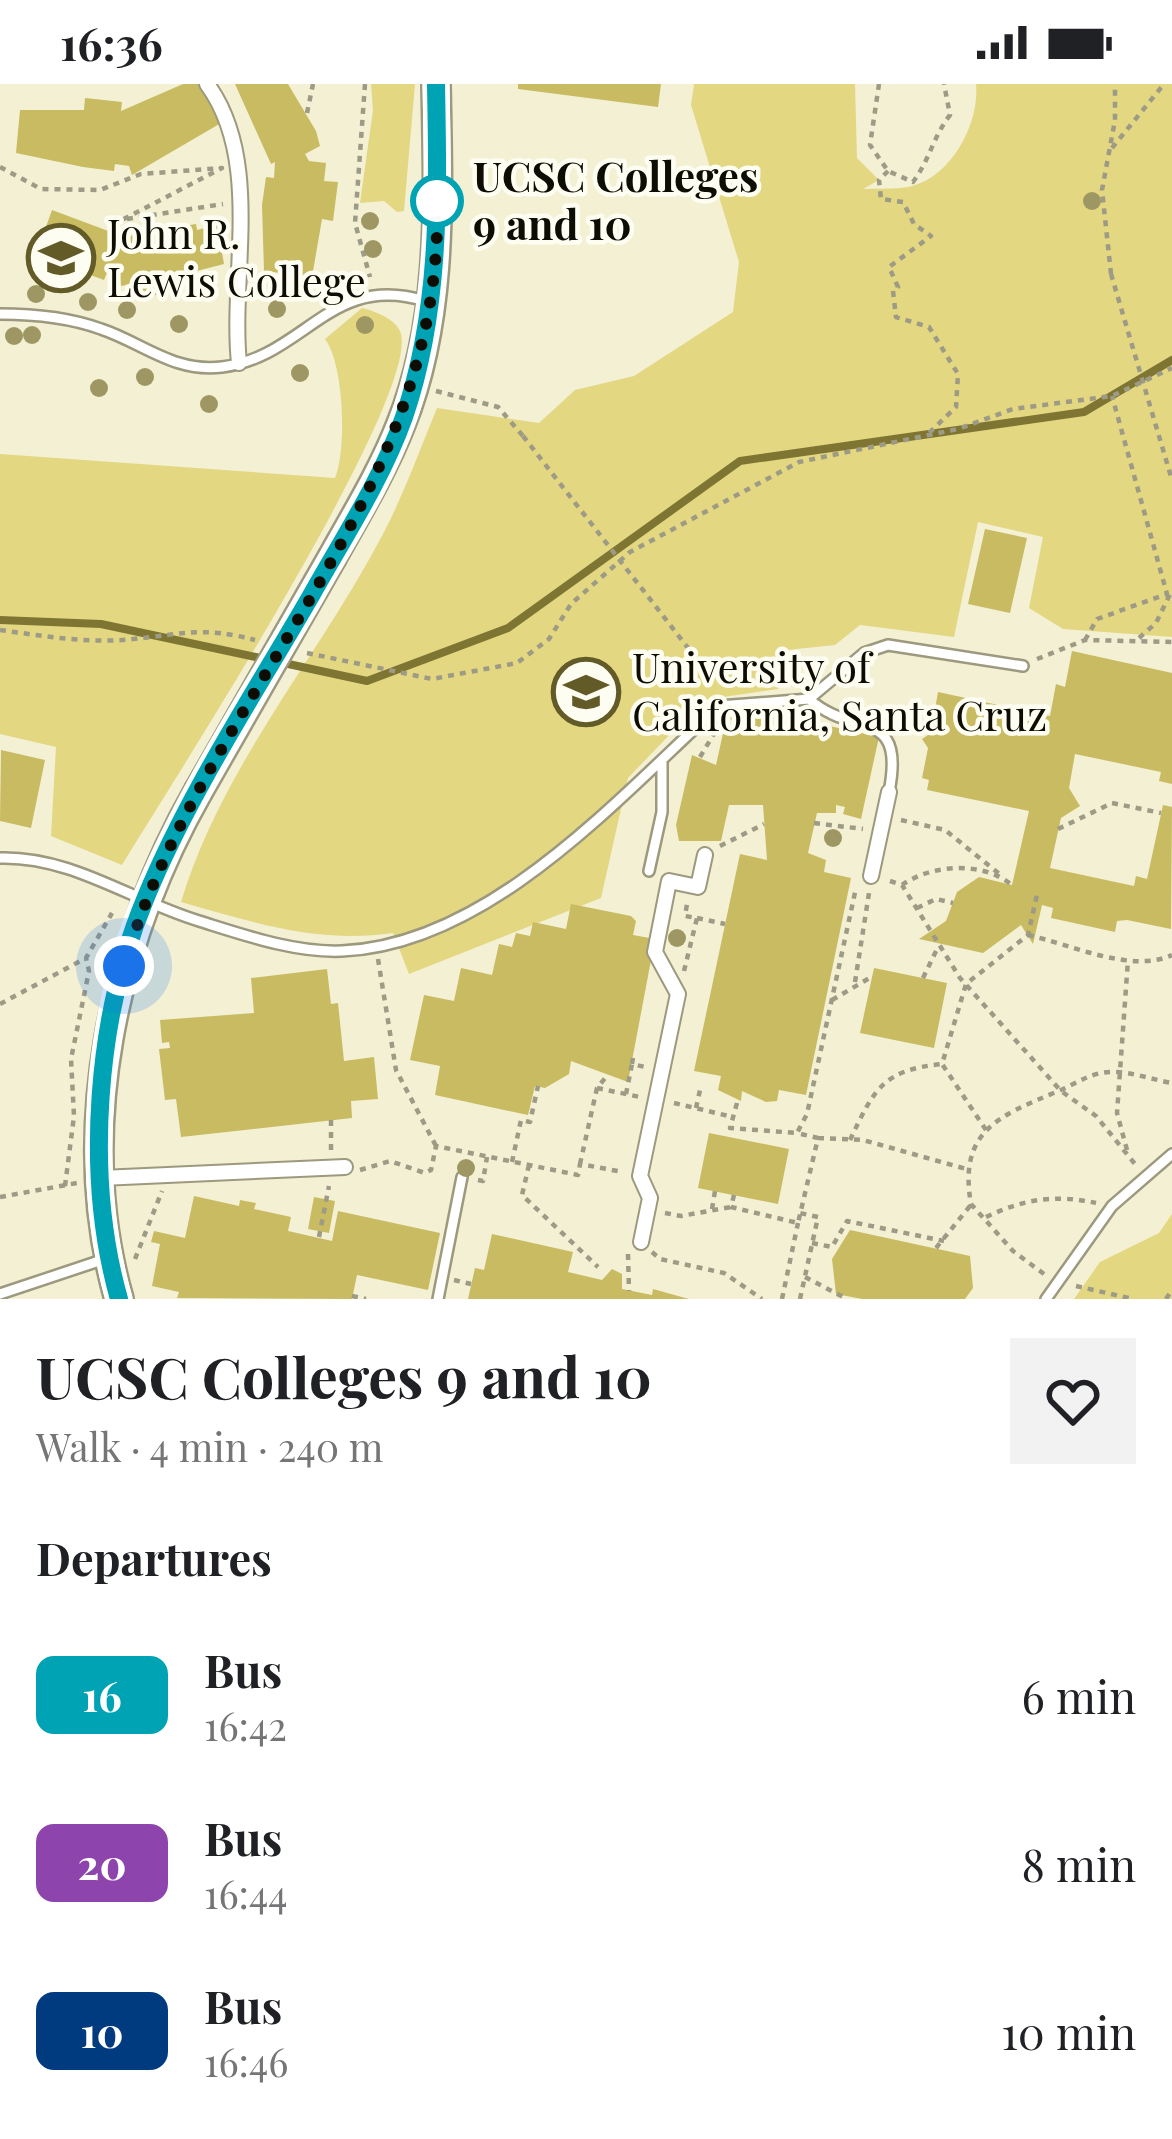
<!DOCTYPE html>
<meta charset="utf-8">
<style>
:root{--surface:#fff;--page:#f2f2f2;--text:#202124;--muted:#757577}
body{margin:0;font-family:"Playfair Display",serif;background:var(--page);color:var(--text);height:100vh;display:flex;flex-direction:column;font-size:45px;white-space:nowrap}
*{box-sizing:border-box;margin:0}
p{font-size:39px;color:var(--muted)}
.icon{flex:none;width:66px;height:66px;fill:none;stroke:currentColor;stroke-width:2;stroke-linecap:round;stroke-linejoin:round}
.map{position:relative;height:1215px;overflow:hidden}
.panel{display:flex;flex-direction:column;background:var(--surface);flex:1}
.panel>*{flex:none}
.badge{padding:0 24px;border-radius:18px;font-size:42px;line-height:78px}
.you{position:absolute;width:60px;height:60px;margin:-30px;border:9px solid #fff;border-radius:50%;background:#1a73e8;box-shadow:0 0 0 18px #1a73e833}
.map>.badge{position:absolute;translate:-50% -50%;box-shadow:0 0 0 6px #fff}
h2{padding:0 36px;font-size:45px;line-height:108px}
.round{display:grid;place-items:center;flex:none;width:126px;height:126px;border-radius:0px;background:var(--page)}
.summary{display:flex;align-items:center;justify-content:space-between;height:204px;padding:0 36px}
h1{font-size:57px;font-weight:700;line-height:90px}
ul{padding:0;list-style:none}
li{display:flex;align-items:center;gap:36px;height:168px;padding:0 36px}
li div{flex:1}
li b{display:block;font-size:45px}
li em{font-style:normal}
li .badge{min-width:132px;font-weight:700;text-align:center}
.status{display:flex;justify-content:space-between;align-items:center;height:84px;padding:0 60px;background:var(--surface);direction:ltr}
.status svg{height:33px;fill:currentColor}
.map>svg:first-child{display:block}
.green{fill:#e3d782}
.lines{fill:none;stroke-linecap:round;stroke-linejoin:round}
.stream{stroke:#7e7533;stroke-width:8}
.building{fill:#c8bb61}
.service-casing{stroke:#9c997e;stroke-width:14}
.pedestrian-casing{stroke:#9c997e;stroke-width:18}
.secondary-casing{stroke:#9c997e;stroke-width:32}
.path{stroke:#9d9a85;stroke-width:4.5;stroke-dasharray:6 6;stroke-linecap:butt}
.service{stroke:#fff;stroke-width:9}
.pedestrian{stroke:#fff;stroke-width:14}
.secondary{stroke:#fff;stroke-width:27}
.secondary-bridge-casing{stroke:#9c997e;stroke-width:32;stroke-linecap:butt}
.path-bridge{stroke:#9d9a85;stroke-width:4.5;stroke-dasharray:6 6;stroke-linecap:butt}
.secondary-bridge{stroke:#fff;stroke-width:27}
.tree{fill:#9e9763}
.line-casing{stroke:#fff;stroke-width:27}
.line{stroke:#00a3b4;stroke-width:18}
.walk{stroke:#0e0d04;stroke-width:12;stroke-dasharray:0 21.6}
.stop-dot{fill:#fff;stroke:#00a3b4;stroke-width:6}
.labels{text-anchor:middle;stroke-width:9;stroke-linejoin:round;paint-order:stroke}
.stop-label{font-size:42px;font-weight:bold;fill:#0e0d04;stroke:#fefdf2;text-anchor:start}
.poi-label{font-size:42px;fill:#0e0d04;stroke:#fefdf2;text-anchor:start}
</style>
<div class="status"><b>16:36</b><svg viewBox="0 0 49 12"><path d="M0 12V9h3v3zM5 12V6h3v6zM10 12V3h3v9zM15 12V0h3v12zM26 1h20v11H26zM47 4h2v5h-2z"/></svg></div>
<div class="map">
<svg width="1172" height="1215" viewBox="0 0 1172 1215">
<rect width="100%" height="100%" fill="#f4f0d4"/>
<!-- green -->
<path class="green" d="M371 0H415L404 127 397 128 384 117 360 119 373 26Z
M694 0H855L857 74 879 96 863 105C878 104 897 106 912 102 952 92 980 38 976 0H1172V553L1063 545 1029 524 1043 453 978 438 954 553 860 541 835 561 787 566 778 605 703 616 628 694 601 814 409 890 393 849C318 860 252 838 181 818 222 682 318 574 383 450 404 410 420 365 437 324L539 339 575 306 634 292 733 228 739 178 691 21Z
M362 224C374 227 394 234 400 247 426 307 166 708 122 781L51 752 56 663 0 650V370L335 394C347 365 344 280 325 255Z
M1172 1130V1215H1074L1100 1178 1159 1149Z"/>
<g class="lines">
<!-- stream -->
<path class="stream" d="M0 536 101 540 265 575
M279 578 367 597 508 544 740 377 1084 328 1172 276"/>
</g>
<!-- building -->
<path class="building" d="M183 0H201L221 39 132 91 129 82 115 80 114 87 83 83 16 69 20 26H84L85 14 122 18 121 27Z
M235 0H288L316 47 320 62 305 70 309 77 326 79 324 97 338 98 333 137 322 135 312 193 264 187 262 121 266 93 274 94 275 78 271 80Z
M518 0H661L658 23 518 5Z
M52 126 119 151 118 156 163 141 164 145 196 140 197 146 217 141 224 180 185 190 187 195 176 197 179 208 141 213 137 199 121 202 118 185 109 183 104 196 36 171Z
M985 445 1027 454 1010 529 968 520Z
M1072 567 1172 589V700L1159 697 1161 688 1075 670 1069 704 1080 722 1061 734 1050 784 1134 802 1136 792 1147 795 1163 721 1172 723 1171 845 1127 836 1117 837 1115 848 1051 834 1053 824 1042 821 1033 860 1021 841 983 869 919 855 946 837 957 808 979 793 1012 801 1029 727 927 706 929 696 922 694 928 664 922 655 931 649 938 608 1050 632 1056 600 1065 603Z
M780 623 818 631 816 639 879 653 861 735 843 730 845 723 836 721V729H817L808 769 826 776 824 788 851 794 806 1011 779 1006 777 1017 766 1018 742 1007 741 1017 718 1006 721 992 694 987 740 770 767 776 763 721H729L721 757H679L676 741 692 671 716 681 724 645 738 646 730 634 750 625 780 631Z
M1 666 45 676 31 744 0 737Z
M571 820 631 832 636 837 633 851 655 855 628 998 571 977 569 990 545 1004 535 1002 528 1031 435 1011 440 982 410 976 424 911 454 917 461 884 492 891 499 860 512 863 516 849 530 852 533 838 566 845Z
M874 884 947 899 934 964 860 949Z
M327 885 331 920 338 919 344 977 374 973 378 1015 351 1017 352 1034 181 1053 176 1015 165 1016 159 965 170 964 169 958 162 959 160 936 254 929 251 894Z
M709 1049 789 1065 778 1120 698 1104Z
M194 1112 239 1122 240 1116 256 1119 254 1125 291 1133 288 1147 332 1157 338 1127 440 1149 428 1206 357 1191 352 1215 177 1214 179 1208 152 1202 160 1160 151 1158 154 1147 185 1154Z
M314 1113 335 1117 329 1149 308 1145Z
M850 1146 970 1172 973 1204 965 1215H862L836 1210 832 1175Z
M492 1150 573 1168 568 1188 602 1196 612 1185 622 1190V1205L652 1211 653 1205 689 1215H468L475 1184 484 1186Z"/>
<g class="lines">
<!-- service casing -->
<g class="service-casing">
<path id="service" d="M0 230C34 230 68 233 101 245 143 259 174 289 222 283 305 273 330 188 425 217
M809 615C854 655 906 622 889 708
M0 774C72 772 132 817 199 837 244 851 295 869 342 867 489 861 618 714 719 622L809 615 864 569 888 561 1023 582
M649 787 662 728V679
M0 1210 108 1174
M438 1215 462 1093
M1046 1215 1112 1122 1172 1070"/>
</g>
<!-- pedestrian casing -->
<g class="pedestrian-casing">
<path id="pedestrian" d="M207 0C263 76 230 191 239 279
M871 792 889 708
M101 1094 345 1083
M641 1158 650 1114 640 1092 678 910 655 868 669 797 698 803 705 771"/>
</g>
<!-- secondary casing -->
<g class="secondary-casing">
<path id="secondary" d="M333 472C357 429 383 386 401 340 444 233 438 113 436 0
M119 1215C71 1047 114 856 198 708"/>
</g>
<!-- path -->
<path class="path" d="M365 0 355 139 370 193
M879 0 870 61 888 87 913 98C930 75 933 53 950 31L944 0
M307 29 313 0
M1112 64 1164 0
M0 83 41 105 100 106 141 90 222 84 122 136
M888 87 879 96 881 115 903 118 914 140 931 152 889 183 898 203 893 207 896 233 929 243 958 290 956 323 928 350
M127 135 223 120
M1111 190 1102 106 1115 36V0
M436 307 498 323 523 352
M0 546C44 552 89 560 133 555 186 550 201 542 255 556
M1139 554 1156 539 1172 506
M1085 556 1097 535 1167 510 1112 312
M307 569 432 595 517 579 549 555 571 520 630 468 799 378 958 345 1013 325 1112 312 1172 284
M1037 575 1085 556 1172 558
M721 643 735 644
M700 673 715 648
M901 736 945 746 1002 792
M814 739 863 745
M1058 745 1112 719 1161 729
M720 762 764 740
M890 797 902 801 960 894 1061 1007 1096 1032 1135 1080
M902 801C932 780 983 777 1012 801
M917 824 936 815 953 819
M697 834 725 840
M1028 851C1070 860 1131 890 1172 871
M378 875 396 986 436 1062
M684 887 697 834 685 832 687 820
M923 894 938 863
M855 898 869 809
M832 916 873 892
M0 920 86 874 112 829
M633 974 632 980 645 983
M597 1004 640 1013
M626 1010 632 980
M674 1019 733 1033
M737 1019 730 1044 797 1049
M696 1024 700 1006
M331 1036V1066
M986 1046 942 980 966 900 1028 851 1038 806
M818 1054 863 1056 970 1086
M850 1056C875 1003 884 986 942 980
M1127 1066 1117 1029 1128 876
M512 1078 521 1036 530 1038 538 1002
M580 1080 597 1004 606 993
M529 1081 522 1111 598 1183
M360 1086 390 1077 425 1089 431 1086 436 1062 578 1091 580 1080 623 1088
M478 1096 483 1097 487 1073
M65 1102 74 1032 71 975 89 887 86 874
M734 1111 731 1123 798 1139 818 1054 797 1049 807 1030 856 804
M0 1113 77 1099
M712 1125 715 1107
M665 1129 681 1132 731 1123
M986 1133C1024 1115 1055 1110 1096 1119
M319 1153 329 1102
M812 1159 832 1163 847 1137 944 1157
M936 1164 970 1122
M652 1168 660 1175 724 1189 762 1215
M628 1170 629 1207
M135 1175 162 1107
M1044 1190 1013 1167 971 1120C958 1047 999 1032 1056 1008 1079 999 1090 987 1117 988 1135 989 1154 996 1172 999
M805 1193 847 1215
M454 1196 471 1200
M1076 1202 1133 1215
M352 1212 366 1215
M782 1215 798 1139
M800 1215 818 1133 800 1129
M1166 1215 1172 1206"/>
<!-- service -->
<use href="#service" class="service"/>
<!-- pedestrian -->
<use href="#pedestrian" class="pedestrian"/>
<!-- secondary -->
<use href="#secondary" class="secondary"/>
<!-- secondary-bridge casing -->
<g class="secondary-bridge-casing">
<path id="secondary-bridge" d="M198 708 333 472"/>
</g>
<!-- path-bridge -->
<path class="path-bridge" d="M1111 190 1172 396
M523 352 713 596"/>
<!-- secondary-bridge -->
<use href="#secondary-bridge" class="secondary-bridge"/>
</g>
<!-- trees -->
<g class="tree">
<circle cx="1092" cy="117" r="9"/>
<circle cx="370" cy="137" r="9"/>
<circle cx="373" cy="165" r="9"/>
<circle cx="36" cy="210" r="9"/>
<circle cx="88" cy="218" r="9"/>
<circle cx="277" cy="225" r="9"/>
<circle cx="127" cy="226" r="9"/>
<circle cx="179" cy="240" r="9"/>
<circle cx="365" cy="241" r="9"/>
<circle cx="32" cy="251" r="9"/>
<circle cx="14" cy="252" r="9"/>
<circle cx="300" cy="289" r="9"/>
<circle cx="145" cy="293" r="9"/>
<circle cx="99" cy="304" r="9"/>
<circle cx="209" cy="320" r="9"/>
<circle cx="833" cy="754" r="9"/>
<circle cx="677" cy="854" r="9"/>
<circle cx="466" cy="1084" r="9"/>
</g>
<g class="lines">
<!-- line casing -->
<g class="line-casing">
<path id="line" d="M119 1215C84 1091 96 932 146 813 190 707 255 609 312 510 344 453 382 395 404 333 441 225 438 112 436 0"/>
</g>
<!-- line -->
<use href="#line" class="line"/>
<!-- walk -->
<path class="walk" d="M124 882C203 612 445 414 437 117"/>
</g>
<!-- icons -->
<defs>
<g id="university-ring" transform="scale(3.45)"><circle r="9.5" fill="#fefdf2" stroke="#625b28" stroke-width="1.5"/><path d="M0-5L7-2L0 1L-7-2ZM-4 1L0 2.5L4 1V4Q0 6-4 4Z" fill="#625b28"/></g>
</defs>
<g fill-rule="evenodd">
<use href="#university-ring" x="61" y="174"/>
<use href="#university-ring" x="586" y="608"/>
</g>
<!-- markers -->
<circle class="stop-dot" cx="437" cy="117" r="24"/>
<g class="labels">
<!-- stop labels -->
<g class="stop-label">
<text x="473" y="108">UCSC Colleges<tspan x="473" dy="48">9 and 10</tspan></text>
</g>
<!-- poi labels -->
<g class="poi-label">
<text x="107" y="165">John R.<tspan x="107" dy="48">Lewis College</tspan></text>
<text x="632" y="599">University of<tspan x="632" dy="48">California, Santa Cruz</tspan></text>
</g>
</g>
</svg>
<div class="you" style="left:124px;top:882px"></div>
</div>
<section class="panel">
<div class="summary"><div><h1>UCSC Colleges 9 and 10</h1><p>Walk · 4 min · 240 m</p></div><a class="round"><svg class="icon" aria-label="heart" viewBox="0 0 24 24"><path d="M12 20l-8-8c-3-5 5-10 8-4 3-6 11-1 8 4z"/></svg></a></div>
<h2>Departures</h2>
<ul>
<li><span class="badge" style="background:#00a3b4;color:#fff">16</span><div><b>Bus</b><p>16:42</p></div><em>6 min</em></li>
<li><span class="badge" style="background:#8e44ad;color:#fff">20</span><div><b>Bus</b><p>16:44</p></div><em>8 min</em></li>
<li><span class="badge" style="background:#003b80;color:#fff">10</span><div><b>Bus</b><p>16:46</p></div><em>10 min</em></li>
</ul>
</section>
